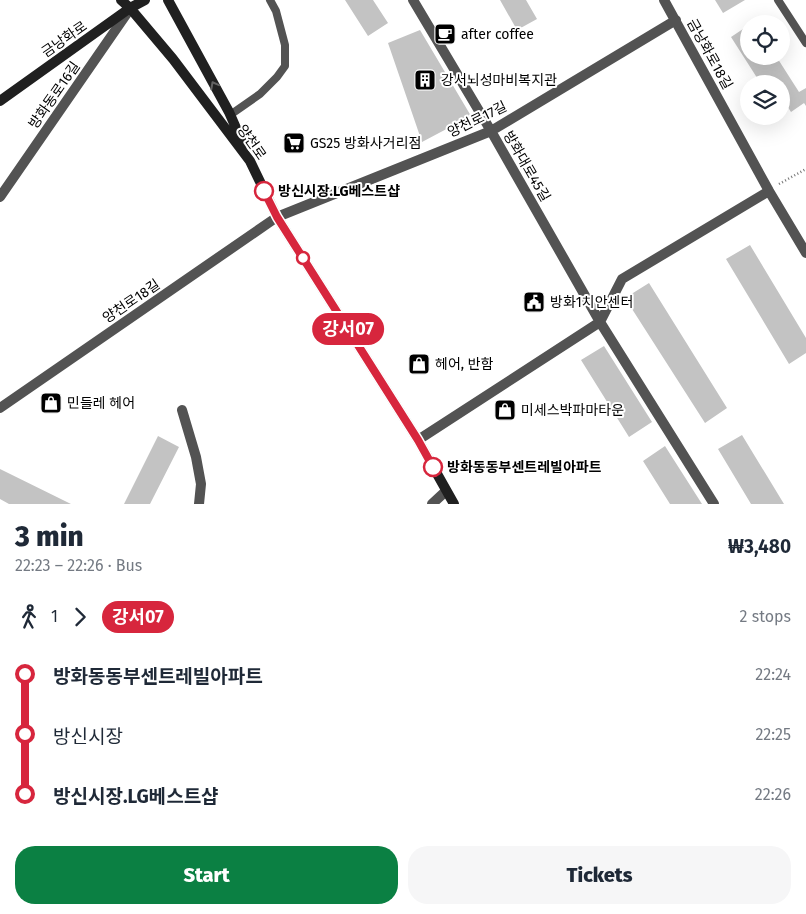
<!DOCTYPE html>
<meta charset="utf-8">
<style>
:root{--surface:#fff;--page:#f6f6f7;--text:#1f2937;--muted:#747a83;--accent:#0b8043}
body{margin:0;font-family:"Fira Sans","Noto Sans KR",sans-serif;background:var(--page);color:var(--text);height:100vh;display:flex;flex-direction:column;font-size:19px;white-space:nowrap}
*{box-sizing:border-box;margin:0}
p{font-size:16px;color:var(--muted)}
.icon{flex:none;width:28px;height:28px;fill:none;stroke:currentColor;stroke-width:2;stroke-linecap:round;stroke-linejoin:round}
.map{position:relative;height:504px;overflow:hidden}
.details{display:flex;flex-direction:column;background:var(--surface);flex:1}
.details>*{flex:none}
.badge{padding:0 10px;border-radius:16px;font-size:18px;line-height:32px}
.controls{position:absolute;left:740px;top:15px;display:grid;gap:10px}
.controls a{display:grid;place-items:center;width:50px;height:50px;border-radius:50%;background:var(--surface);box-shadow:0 5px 20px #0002;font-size:25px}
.map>.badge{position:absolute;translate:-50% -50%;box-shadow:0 0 0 2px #fff}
.legs{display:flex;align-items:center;gap:8px;height:55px;padding:0 15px;font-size:16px}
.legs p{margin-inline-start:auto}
.headline{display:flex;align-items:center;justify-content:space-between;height:85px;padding:0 15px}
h1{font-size:28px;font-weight:800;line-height:38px}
.primary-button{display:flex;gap:10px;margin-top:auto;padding:10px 15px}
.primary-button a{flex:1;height:58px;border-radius:20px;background:var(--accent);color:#fff;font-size:20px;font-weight:800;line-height:58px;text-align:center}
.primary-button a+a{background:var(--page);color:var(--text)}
ul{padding:0 15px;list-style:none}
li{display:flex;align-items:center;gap:18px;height:60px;font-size:19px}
li i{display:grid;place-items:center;width:8px;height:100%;margin:0 6px;background:currentColor}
li i::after{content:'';width:12px;height:12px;margin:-6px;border:4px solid;border-radius:50%;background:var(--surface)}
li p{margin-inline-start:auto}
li:first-child i{background:linear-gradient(#0000 50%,currentColor 0)}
li:last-child i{background:linear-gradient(currentColor 50%,#0000 0)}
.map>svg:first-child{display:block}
.building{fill:#c3c3c3}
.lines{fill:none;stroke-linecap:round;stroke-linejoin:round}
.path{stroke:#757575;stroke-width:2.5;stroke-dasharray:1 2.5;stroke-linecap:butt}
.service{stroke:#535353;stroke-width:8}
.minor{stroke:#535353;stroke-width:10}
.secondary{stroke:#202020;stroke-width:10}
.oneway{stroke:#636363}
.line-1-casing{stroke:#fff;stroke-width:11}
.line-1{stroke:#d7263d;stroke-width:8}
.stop-1-dot{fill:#fff;stroke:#d7263d;stroke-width:2.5}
.labels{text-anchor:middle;stroke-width:4;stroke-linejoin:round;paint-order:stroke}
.poi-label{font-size:14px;fill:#000;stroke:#fff;text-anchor:start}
.street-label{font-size:14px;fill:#000;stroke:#fff}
.stop-label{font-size:14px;font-weight:bold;fill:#000;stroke:#fff;text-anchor:start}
</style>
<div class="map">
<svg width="806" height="504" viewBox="0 0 806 504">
<rect width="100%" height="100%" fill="#fff"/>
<!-- building -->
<path class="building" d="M345 0H373L388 23 368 36Z
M500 0H526L537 19 517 30Z
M715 0H745L723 13Z
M749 25V56H776L799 92 806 88V106L804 103 791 112 784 101 781 103V84H761L731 37Z
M420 30 471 116 422 142 388 43Z
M750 245 806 338V353L789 364 726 259Z
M649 283 727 408 705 423 625 298Z
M604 346 652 422 629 437 581 360Z
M742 435 784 504H751L718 449Z
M158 436 179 447 150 504H124Z
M665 446 702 504H670L643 461Z
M0 469 71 504H9L0 499Z"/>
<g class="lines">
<!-- path -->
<path class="path" d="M779 184 806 169"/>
<!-- service -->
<path class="service" d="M778 0 806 43
M230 115 260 94 277 77 285 66V45L276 11 270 0"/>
<!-- minor -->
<path class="minor" d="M413 0 491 131 600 322 714 504
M664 0 769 191 806 253
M0 197 130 9
M0 408 277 217 491 131 676 20
M182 410 196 457 201 484 199 504
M418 440 600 322 622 279 769 191
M432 504 446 491"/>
<!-- secondary -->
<path class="secondary" d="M121 0 130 8 173 59 250 161 277 217 418 440 454 504
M168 0 229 112 243 144
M0 101 130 8 145 0"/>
</g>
<!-- one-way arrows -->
<defs><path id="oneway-chevron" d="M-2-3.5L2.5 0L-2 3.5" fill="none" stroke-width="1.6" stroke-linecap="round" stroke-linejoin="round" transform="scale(1.25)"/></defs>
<use class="oneway" href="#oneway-chevron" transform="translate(214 85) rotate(-118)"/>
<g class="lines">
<!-- line-1 casing -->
<g class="line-1-casing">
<path id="line-1" d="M264 191 277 217 418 440 433 467"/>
</g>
<!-- line-1 -->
<use href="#line-1" class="line-1"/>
</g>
<!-- icons -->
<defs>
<g id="cafe-square" transform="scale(1.125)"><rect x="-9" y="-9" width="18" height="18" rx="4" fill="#000" stroke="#fff"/><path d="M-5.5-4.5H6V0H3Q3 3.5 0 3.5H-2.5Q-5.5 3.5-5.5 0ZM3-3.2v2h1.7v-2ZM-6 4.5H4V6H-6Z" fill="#fff"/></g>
<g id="building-square" transform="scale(1.125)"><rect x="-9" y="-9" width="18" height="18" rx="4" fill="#000" stroke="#fff"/><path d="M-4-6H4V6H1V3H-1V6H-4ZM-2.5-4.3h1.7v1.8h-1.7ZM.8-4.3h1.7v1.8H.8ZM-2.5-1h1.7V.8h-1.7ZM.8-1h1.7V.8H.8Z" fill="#fff"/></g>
<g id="supermarket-square" transform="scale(1.125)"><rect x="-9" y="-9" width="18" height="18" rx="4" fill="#000" stroke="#fff"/><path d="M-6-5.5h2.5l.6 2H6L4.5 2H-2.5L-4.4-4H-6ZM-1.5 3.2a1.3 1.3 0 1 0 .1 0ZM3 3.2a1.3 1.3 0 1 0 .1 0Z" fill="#fff"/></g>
<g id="civic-square" transform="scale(1.125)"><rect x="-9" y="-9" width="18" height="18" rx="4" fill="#000" stroke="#fff"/><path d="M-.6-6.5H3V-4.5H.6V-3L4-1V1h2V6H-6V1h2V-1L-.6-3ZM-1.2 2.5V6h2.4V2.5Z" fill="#fff"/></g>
<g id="shop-square" transform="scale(1.125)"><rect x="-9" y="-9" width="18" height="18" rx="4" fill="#000" stroke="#fff"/><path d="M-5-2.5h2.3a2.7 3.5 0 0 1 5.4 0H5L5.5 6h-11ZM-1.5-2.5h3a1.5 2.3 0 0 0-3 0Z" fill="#fff"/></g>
</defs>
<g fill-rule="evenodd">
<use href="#cafe-square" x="445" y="34"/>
<use href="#building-square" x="425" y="80"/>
<use href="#supermarket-square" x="294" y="143"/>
<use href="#civic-square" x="534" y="302"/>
<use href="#shop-square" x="419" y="364"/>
<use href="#shop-square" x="51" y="403"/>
<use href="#shop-square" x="505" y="410"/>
</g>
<!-- markers -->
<g class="stop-1-dot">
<circle cx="264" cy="191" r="9"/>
<circle cx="303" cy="258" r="6"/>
<circle cx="433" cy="467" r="9"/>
</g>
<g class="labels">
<!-- poi labels -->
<g class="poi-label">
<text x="461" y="39">after coffee</text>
<text x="441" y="85">강서뇌성마비복지관</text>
<text x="310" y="148">GS25 방화사거리점</text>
<text x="550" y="307">방화1치안센터</text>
<text x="435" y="369">헤어, 반함</text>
<text x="67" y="408">민들레 헤어</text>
<text x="521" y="415">미세스박파마타운</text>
</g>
<!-- street labels -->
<g class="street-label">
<text transform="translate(64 39) rotate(-35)" y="5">금낭화로</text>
<text transform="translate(710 54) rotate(61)" y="5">금낭화로18길</text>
<text transform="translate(54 95) rotate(-55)" y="5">방화동로16길</text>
<text transform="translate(477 119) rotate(-26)" y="5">양천로17길</text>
<text transform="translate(252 142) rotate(55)" y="5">양천로</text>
<text transform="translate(527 166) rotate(60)" y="5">방화대로45길</text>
<text transform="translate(131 301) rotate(-34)" y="5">양천로18길</text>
</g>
<!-- stop labels -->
<g class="stop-label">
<text x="278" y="196">방신시장.LG베스트샵</text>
<text x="447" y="472">방화동동부센트레빌아파트</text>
</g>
</g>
</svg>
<div class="controls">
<a><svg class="icon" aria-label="locate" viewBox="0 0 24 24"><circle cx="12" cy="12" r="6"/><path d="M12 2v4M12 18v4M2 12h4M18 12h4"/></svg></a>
<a><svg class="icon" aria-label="layers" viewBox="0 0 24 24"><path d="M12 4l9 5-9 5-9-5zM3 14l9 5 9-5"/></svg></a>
</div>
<b class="badge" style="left:348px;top:329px;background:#d7263d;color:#fff">강서07</b>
</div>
<section class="details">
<div class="headline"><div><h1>3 min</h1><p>22:23 – 22:26 · Bus</p></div><b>₩3,480</b></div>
<div class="legs"><svg class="icon" aria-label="walk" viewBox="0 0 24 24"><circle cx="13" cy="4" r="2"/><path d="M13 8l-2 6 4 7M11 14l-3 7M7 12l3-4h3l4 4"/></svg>1<svg class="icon" aria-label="forward" viewBox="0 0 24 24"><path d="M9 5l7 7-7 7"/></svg><b class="badge" style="background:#d7263d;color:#fff">강서07</b><p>2 stops</p></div>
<ul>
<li><i style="color:#d7263d"></i><b>방화동동부센트레빌아파트</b><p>22:24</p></li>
<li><i style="color:#d7263d"></i><span>방신시장</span><p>22:25</p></li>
<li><i style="color:#d7263d"></i><b>방신시장.LG베스트샵</b><p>22:26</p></li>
</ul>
<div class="primary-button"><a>Start</a><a>Tickets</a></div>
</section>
